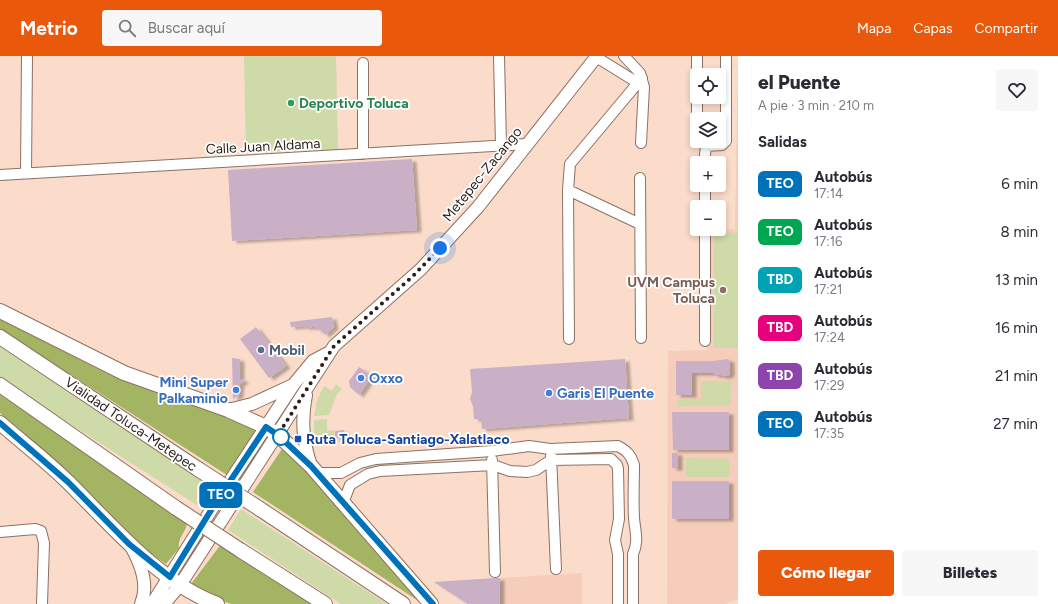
<!DOCTYPE html>
<html lang="es">
<meta charset="utf-8">
<style>
:root{--surface:#fff;--page:#f7f7f7;--text:#2b2b33;--muted:#7c7c81;--accent:#ea580c}
body{margin:0;font-family:Figtree,sans-serif;background:var(--page);color:var(--text);height:100vh;display:flex;flex-direction:column;font-size:15px;white-space:nowrap}
*{box-sizing:border-box;margin:0}
p{font-size:13px;color:var(--muted)}
.icon{flex:none;width:22px;height:22px;fill:none;stroke:currentColor;stroke-width:2;stroke-linecap:round;stroke-linejoin:round}
.map{position:relative;flex:1;overflow:hidden}
.details{display:flex;flex-direction:column;background:var(--surface);width:320px}
.details>*{flex:none}
.badge{padding:0 8px;border-radius:6px;font-size:14px;line-height:26px}
.fabs{position:absolute;left:690px;top:12px;display:grid;gap:8px}
.fabs a{display:grid;place-items:center;width:36px;height:36px;border-radius:4px;background:var(--surface);box-shadow:0 2px 6px #0003;font-size:20px}
.you{position:absolute;width:20px;height:20px;margin:-10px;border:3px solid #fff;border-radius:50%;background:#1a73e8;box-shadow:0 0 0 6px #1a73e833}
.map>.badge{position:absolute;translate:-50% -50%;box-shadow:0 0 0 2px #fff}
h2{padding:0 20px;font-size:15px;line-height:36px}
.round{display:grid;place-items:center;flex:none;width:42px;height:42px;border-radius:4px;background:var(--page)}
.headline{display:flex;align-items:center;justify-content:space-between;height:68px;padding:0 20px}
h1{font-size:19px;font-weight:800;line-height:30px}
.action{display:flex;gap:8px;margin-top:auto;padding:8px 20px}
.action a{flex:1;height:46px;border-radius:4px;background:var(--accent);color:#fff;font-size:16px;font-weight:800;line-height:46px;text-align:center}
.action a+a{background:var(--page);color:var(--text)}
ul{padding:0;list-style:none}
li{display:flex;align-items:center;gap:12px;height:48px;padding:0 20px}
li div{flex:1}
li b{display:block;font-size:15px}
li em{font-style:normal}
li .badge{min-width:44px;font-weight:700;text-align:center}
header{display:flex;align-items:center;gap:24px;box-sizing:border-box;height:56px;padding:0 20px;background:var(--accent);color:#fff}
header strong{font-size:19px}
nav{display:flex;gap:22px;margin-inline-start:auto;font-size:14px}
.search{width:280px;height:36px;background:var(--page);display:flex;align-items:center;gap:10px;box-sizing:border-box;padding:0 14px;border-radius:4px;color:var(--muted);font-size:15px}
main{display:flex;flex:1;min-height:0}
.map>svg:first-child{display:block}
.built{fill:#f5cdba}
.green{fill:#cedaa7}
.forest{fill:#a3b462}
.building{fill:#c9b0c7;filter:url(#shadow)}
.lines{fill:none;stroke-linecap:round;stroke-linejoin:round}
.minor-casing{stroke:#8d7162;stroke-width:12}
.major-casing{stroke:#8d7162;stroke-width:14}
.highway-casing{stroke:#8d7162;stroke-width:16}
.minor{stroke:#fff;stroke-width:10}
.major{stroke:#fff;stroke-width:12}
.highway{stroke:#fff;stroke-width:14}
.highway-bridge-casing{stroke:#8d7162;stroke-width:16;stroke-linecap:butt}
.highway-bridge{stroke:#fff;stroke-width:14}
.line-casing{stroke:#fff;stroke-width:9}
.line{stroke:#0072bc;stroke-width:6}
.walk{stroke:#2b1f19;stroke-width:4;stroke-dasharray:0 7.2}
.leisure-dot{fill:#2e9e5b;stroke:#fff;stroke-width:1.5}
.education-dot{fill:#8d6e63;stroke:#fff;stroke-width:1.5}
.service-dot{fill:#5c6f8a;stroke:#fff;stroke-width:1.5}
.shop-dot{fill:#3f7fe0;stroke:#fff;stroke-width:1.5}
.stop-dot{fill:#fff;stroke:#0072bc;stroke-width:2}
.transit-dot{fill:#1a4fb4;stroke:#fff;stroke-width:1.5}
.labels{text-anchor:middle;stroke-width:3.5;stroke-linejoin:round;paint-order:stroke}
.leisure-label{font-size:14px;font-weight:bold;fill:#27864d;stroke:#fff;text-anchor:start}
.street-label{font-size:14px;fill:#2b1f19;stroke:#fff}
.education-label{font-size:14px;font-weight:bold;fill:#785e54;stroke:#fff;text-anchor:end}
.service-label{font-size:14px;font-weight:bold;fill:#4e5e75;stroke:#fff;text-anchor:start}
.shop-label{font-size:14px;font-weight:bold;fill:#366cbe;stroke:#fff;text-anchor:start}
.transit-label{font-size:14px;font-weight:bold;fill:#164399;stroke:#fff;text-anchor:start}
</style>
<header>
<strong>Metrio</strong>
<div class="search"><svg class="icon" aria-label="search" viewBox="0 0 24 24"><circle cx="10" cy="10" r="6"/><path d="M15 15l6 6"/></svg>Buscar aquí</div>
<nav><a>Mapa</a><a>Capas</a><a>Compartir</a></nav>
</header>
<main>
<div class="map">
<svg width="738" height="548" viewBox="0 0 738 548">
<defs>
<filter id="shadow"><feDropShadow dx="4.5" dy="2.5" stdDeviation="1" flood-color="#0004"/></filter>
</defs>
<rect width="100%" height="100%" fill="#fbdbca"/>
<!-- built -->
<path class="built" d="M738 2V543L725 548H667L668 295 707 294 708 174 735 173Z
M582 517V548H468L434 526Z"/>
<!-- green -->
<path class="green" d="M244 0H336L338 94 246 96Z
M714 176 738 177V292H714Z
M0 290 217 435 203 453 28 341 0 321Z
M701 325H732L730 349 678 350V344L701 343Z
M336 328 342 333 337 338 329 359 314 360 317 344 324 330 332 335Z
M327 363V375L334 374 335 382 314 383V364Z
M686 402 729 403 730 421H686Z
M241 453 387 548H341L228 474Z"/>
<!-- forest -->
<path class="forest" d="M0 263 106 317 251 370 259 377 227 419 0 273Z
M0 339 187 464C188 475 177 481 179 492L166 508 143 492 0 357Z
M284 390 291 395 423 548 253 436Z
M222 487 316 548H231L207 539 191 528Z"/>
<!-- building -->
<path class="building" d="M412 103 417 174 232 185 228 114Z
M332 261 334 271 325 279 320 273 318 275 314 269 311 272 308 270 306 272 304 270 291 271 290 266Z
M256 271 286 310 269 322 240 283Z
M232 302 240 303V323L245 324 240 328 239 339 233 343Z
M625 303 629 362 482 373 481 363H474L473 350 470 343 472 336 470 313Z
M728 303 730 305V317L728 320H721V319H714V317H692V339H676V305H713Z
M359 311 372 320 359 339 350 331 349 325Z
M672 356H729V394H673Z
M344 374V382H335V375Z
M672 397H678V412H672Z
M672 425H729V463H672Z
M496 522H500V548H468L434 526Z"/>
<g class="lines">
<!-- minor casing -->
<g class="minor-casing">
<path id="minor" d="M499 0 501 89
M624 0 640 17 644 31 641 87
M596 1 643 30
M363 7V98
M697 76V0
M704 107 706 90 722 89 726 85V0
M26 117 27 0
M0 119 527 88
M640 122 641 282
M705 129V151
M568 134 640 168
M705 173V285
M569 283 568 134 570 108 642 22
M551 400 556 513
M492 404 495 516
M317 417H341L360 407 376 403 492 395 529 390 550 393 618 390C627 395 631 399 634 409 634 426 633 444 634 462 635 475 639 485 633 498V548
M343 447 350 429 368 418 380 415 493 409 510 415 527 416 536 414 551 404 611 403 617 409 618 413 619 463 615 484 618 498V548
M0 476 35 473 41 475 44 487 42 548"/>
</g>
<!-- major casing -->
<g class="major-casing">
<path id="major" d="M306 339C301 365 303 385 311 410
M228 354 252 348 293 329
M132 492C141 509 149 529 141 548
M152 548 213 451 294 328 313 305 328 297
M164 548 180 529 334 290 421 213 478 151 597 0"/>
</g>
<!-- highway casing -->
<g class="highway-casing">
<path id="highway" d="M0 255 124 317 228 354 266 371 278 379 311 410 431 548
M0 281 198 413
M0 329 176 452
M0 367C23 387 48 406 69 427 111 469 161 528 217 548
M260 453 403 548
M240 494 325 548"/>
</g>
<!-- minor -->
<use href="#minor" class="minor"/>
<!-- major -->
<use href="#major" class="major"/>
<!-- highway -->
<use href="#highway" class="highway"/>
<!-- highway-bridge casing -->
<g class="highway-bridge-casing">
<path id="highway-bridge" d="M198 413 260 453
M176 452 240 494"/>
</g>
<!-- highway-bridge -->
<use href="#highway-bridge" class="highway-bridge"/>
</g>
<g class="lines">
<!-- line casing -->
<g class="line-casing">
<path id="line" d="M0 367 68 426 129 488 170 521 213 451 266 371 278 379 311 410 433 548"/>
</g>
<!-- line -->
<use href="#line" class="line"/>
<!-- walk -->
<path class="walk" d="M281 381 278 379 334 290 413 220 440 192"/>
</g>
<!-- markers -->
<circle class="leisure-dot" cx="291" cy="47" r="4"/>
<circle class="education-dot" cx="723" cy="234" r="4"/>
<circle class="service-dot" cx="261" cy="294" r="4"/>
<g class="shop-dot">
<circle cx="361" cy="322" r="4"/>
<circle cx="236" cy="334" r="4"/>
<circle cx="549" cy="337" r="4"/>
</g>
<circle class="stop-dot" cx="281" cy="381" r="8"/>
<rect class="transit-dot" x="294" y="379" width="8" height="8" rx="2"/>
<g class="labels">
<!-- leisure labels -->
<g class="leisure-label">
<text x="299" y="52">Deportivo Toluca</text>
</g>
<!-- street labels -->
<g class="street-label">
<text transform="translate(263 90) rotate(-3)" y="5">Calle Juan Aldama</text>
<text transform="translate(482 118) rotate(-51)" y="5">Metepec-Zacango</text>
<text transform="translate(131 368) rotate(34)" y="5">Vialidad Toluca-Metepec</text>
</g>
<!-- education labels -->
<g class="education-label">
<text x="715" y="231">UVM Campus<tspan x="715" dy="16">Toluca</tspan></text>
</g>
<!-- service labels -->
<g class="service-label">
<text x="269" y="299">Mobil</text>
</g>
<!-- shop labels -->
<g class="shop-label">
<text x="369" y="327">Oxxo</text>
<text x="228" y="331" text-anchor="end">Mini Super<tspan x="228" dy="16">Palkaminio</tspan></text>
<text x="557" y="342">Garis El Puente</text>
</g>
<!-- transit labels -->
<g class="transit-label">
<text x="306" y="388">Ruta Toluca-Santiago-Xalatlaco</text>
</g>
</g>
</svg>
<div class="fabs">
<a><svg class="icon" aria-label="locate" viewBox="0 0 24 24"><circle cx="12" cy="12" r="6"/><path d="M12 2v4M12 18v4M2 12h4M18 12h4"/></svg></a>
<a><svg class="icon" aria-label="layers" viewBox="0 0 24 24"><path d="M12 4l9 5-9 5-9-5zM3 14l9 5 9-5"/></svg></a>
<a>+</a>
<a>−</a>
</div>
<div class="you" style="left:440px;top:192px"></div>
<b class="badge" style="left:221px;top:439px;background:#0072bc;color:#fff">TEO</b>
</div>
<section class="details">
<div class="headline"><div><h1>el Puente</h1><p>A pie · 3 min · 210 m</p></div><a class="round"><svg class="icon" aria-label="heart" viewBox="0 0 24 24"><path d="M12 20l-8-8c-3-5 5-10 8-4 3-6 11-1 8 4z"/></svg></a></div>
<h2>Salidas</h2>
<ul>
<li><span class="badge" style="background:#0072bc;color:#fff">TEO</span><div><b>Autobús</b><p>17:14</p></div><em>6 min</em></li>
<li><span class="badge" style="background:#00a651;color:#fff">TEO</span><div><b>Autobús</b><p>17:16</p></div><em>8 min</em></li>
<li><span class="badge" style="background:#00a3b4;color:#fff">TBD</span><div><b>Autobús</b><p>17:21</p></div><em>13 min</em></li>
<li><span class="badge" style="background:#e6007e;color:#fff">TBD</span><div><b>Autobús</b><p>17:24</p></div><em>16 min</em></li>
<li><span class="badge" style="background:#8e44ad;color:#fff">TBD</span><div><b>Autobús</b><p>17:29</p></div><em>21 min</em></li>
<li><span class="badge" style="background:#0072bc;color:#fff">TEO</span><div><b>Autobús</b><p>17:35</p></div><em>27 min</em></li>
</ul>
<div class="action"><a>Cómo llegar</a><a>Billetes</a></div>
</section>
</main>
